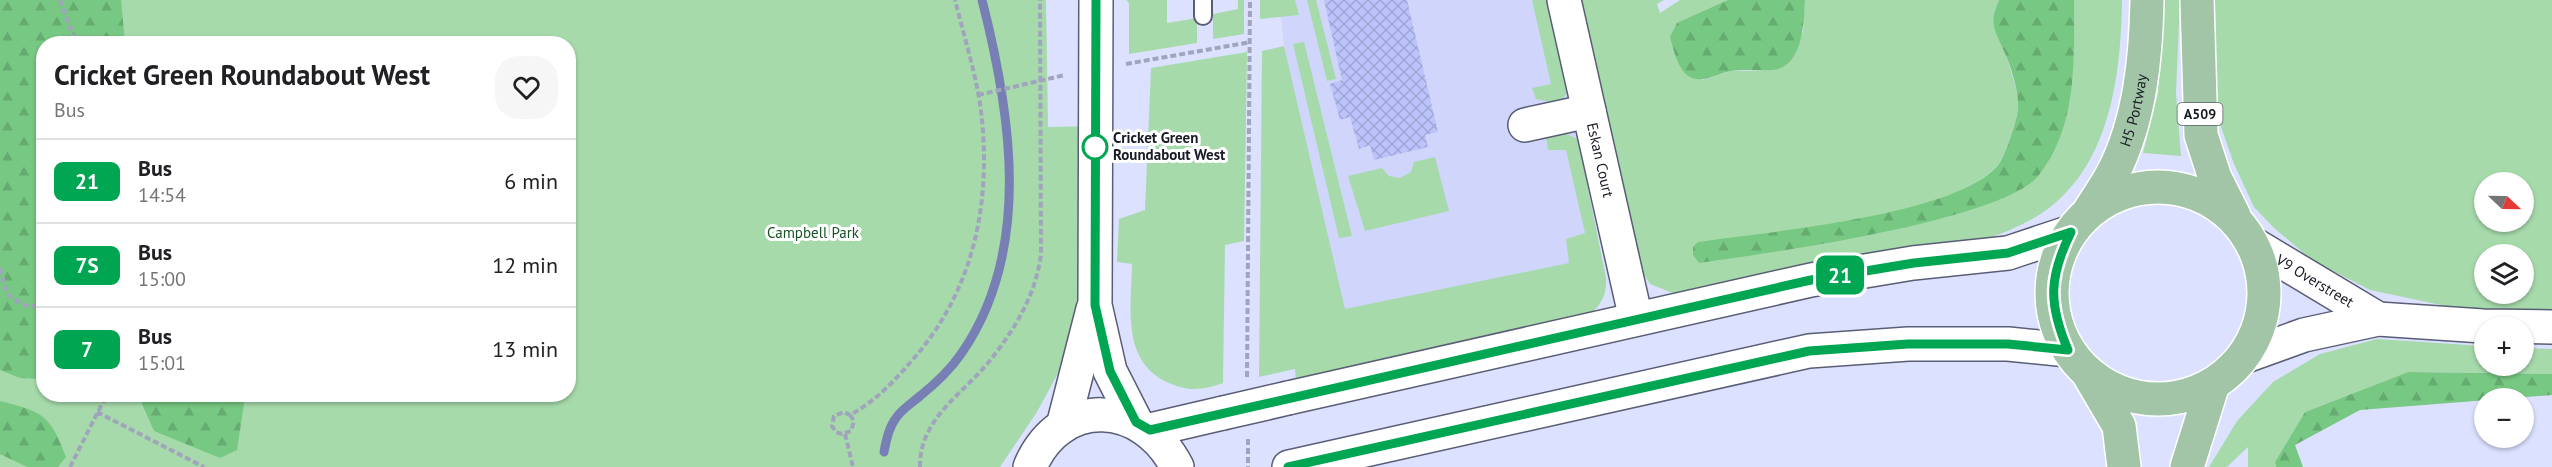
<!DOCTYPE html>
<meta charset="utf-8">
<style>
:root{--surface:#fff;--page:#f6f6f6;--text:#202124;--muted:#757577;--line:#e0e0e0}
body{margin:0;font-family:"PT Sans",sans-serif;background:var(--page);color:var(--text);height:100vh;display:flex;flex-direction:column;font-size:22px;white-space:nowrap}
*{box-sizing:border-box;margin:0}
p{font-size:20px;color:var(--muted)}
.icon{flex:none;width:33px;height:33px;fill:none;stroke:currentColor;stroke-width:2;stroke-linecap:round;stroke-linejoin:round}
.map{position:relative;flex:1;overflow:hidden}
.panel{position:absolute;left:36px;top:36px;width:540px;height:366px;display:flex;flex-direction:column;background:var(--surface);border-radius:24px;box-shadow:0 2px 4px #0004}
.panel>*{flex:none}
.badge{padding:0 12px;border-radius:9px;font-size:21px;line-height:39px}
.needle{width:39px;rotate:112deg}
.buttons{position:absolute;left:2474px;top:172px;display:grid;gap:12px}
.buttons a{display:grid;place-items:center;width:60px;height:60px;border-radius:50%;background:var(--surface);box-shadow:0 2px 4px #0004;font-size:30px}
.map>.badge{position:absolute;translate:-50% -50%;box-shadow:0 0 0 3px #fff}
.round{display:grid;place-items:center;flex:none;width:63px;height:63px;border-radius:24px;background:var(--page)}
.head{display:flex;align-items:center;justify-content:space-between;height:102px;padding:0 18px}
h1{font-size:28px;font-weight:700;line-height:45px}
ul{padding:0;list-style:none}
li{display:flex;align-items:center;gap:18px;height:84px;padding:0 18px;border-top:2px solid var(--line)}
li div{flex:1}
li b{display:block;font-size:22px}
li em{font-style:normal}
li .badge{min-width:66px;font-weight:700;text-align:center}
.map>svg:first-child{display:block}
.built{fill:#d0d6fb}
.green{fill:#a6daab;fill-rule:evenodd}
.forest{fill:url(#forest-firs)}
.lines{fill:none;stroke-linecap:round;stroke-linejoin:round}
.stream{stroke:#787fb4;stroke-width:9}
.building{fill:url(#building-cross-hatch)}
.service-casing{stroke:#595d76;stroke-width:20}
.minor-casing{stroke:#595d76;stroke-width:36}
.tertiary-casing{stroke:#595d76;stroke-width:36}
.primary-casing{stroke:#fff;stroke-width:36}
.path{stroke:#a0a4bc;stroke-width:4;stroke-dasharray:6 3;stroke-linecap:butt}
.service{stroke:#fff;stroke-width:16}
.minor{stroke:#fff;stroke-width:33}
.tertiary{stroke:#fff;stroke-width:33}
.primary{stroke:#a1c5a6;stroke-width:33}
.tertiary-bridge-casing{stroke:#595d76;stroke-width:36;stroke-linecap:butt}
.tertiary-bridge{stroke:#fff;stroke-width:33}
.line-casing{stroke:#fff;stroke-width:14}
.line{stroke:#00a651;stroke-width:9}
.stop-dot{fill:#fff;stroke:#00a651;stroke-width:3}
.labels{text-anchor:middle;stroke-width:6;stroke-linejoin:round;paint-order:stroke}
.shield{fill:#fff;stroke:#5e5f66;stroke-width:1.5}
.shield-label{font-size:14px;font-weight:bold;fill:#191b25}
.street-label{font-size:15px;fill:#191b25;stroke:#fff}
.stop-label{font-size:15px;font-weight:bold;fill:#191b25;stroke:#fff;text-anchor:start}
.park-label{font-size:15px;fill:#185124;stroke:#fff}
</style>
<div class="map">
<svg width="2552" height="467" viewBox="0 0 2552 467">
<defs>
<pattern id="forest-firs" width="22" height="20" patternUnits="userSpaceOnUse" patternTransform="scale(1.5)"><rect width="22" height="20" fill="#77c882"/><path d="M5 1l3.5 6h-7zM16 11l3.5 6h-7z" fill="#66ab70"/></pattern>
<pattern id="building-cross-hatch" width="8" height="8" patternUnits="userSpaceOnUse" patternTransform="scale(1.5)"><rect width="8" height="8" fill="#bbc3fa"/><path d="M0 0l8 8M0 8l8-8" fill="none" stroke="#a0a7d6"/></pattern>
</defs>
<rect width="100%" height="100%" fill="#dce1ff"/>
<!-- built -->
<path class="built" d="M1279 0H1549L1605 272 1344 317 1284 46Z"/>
<!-- green -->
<path class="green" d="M0 0H1046L1048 127 1095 126V305L1037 412 1000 467H0ZM44 44H568V394H44Z
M1126 0H1167V23L1197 18V43L1129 54V3Z
M1238 0H1244V34L1213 39V14L1238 9Z
M1260 0H1295L1299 15 1260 19Z
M1307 0H1316L1336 79 1327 81Z
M1532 0H1549L1568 92 1561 101 1550 102 1536 99 1532 88 1551 84Z
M1580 0H1664L1657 4 1660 13 1680 0H1728L1723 3 1702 80 1731 71 1775 70 1803 32 1805 0H1999C1986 27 1999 32 2006 56 2011 72 2019 92 2018 109 2016 121 2005 157 1998 165 1970 196 1910 207 1872 217L1878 233 2054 149C2076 100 2074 53 2074 0H2122C2121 70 2112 156 2054 204 2034 221 2008 231 1984 240L1675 294 1650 284 1639 267Z
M2163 0H2180L2176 93 2181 156 2143 153 2158 93Z
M2197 0H2552V310L2460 309 2370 290 2312 260 2274 228 2254 207 2234 164 2197 59ZM2484 183H2523V222H2484ZM2484 255H2523V294H2484Z
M1304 42 1352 236 1339 238 1293 44Z
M1284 46 1345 309 1569 263 1566 239 1585 233 1566 150H1548L1546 137 1559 131 1578 139 1606 278C1607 297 1600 306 1586 318L1296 382 1295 369 1259 377 1262 51Z
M1247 52 1244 241 1225 245 1223 383C1204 390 1189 392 1169 383 1121 363 1131 307 1132 264L1117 262 1119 219 1145 210 1151 68Z
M1435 157 1449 211 1365 231 1348 176 1382 168 1389 176 1400 178 1411 172 1414 162Z
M2377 339 2484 346V366H2523V348L2552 349V374L2408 372 2305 412 2275 462 2276 467H2248V447L2227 467H2209L2237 421 2273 382 2320 354Z"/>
<!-- forest -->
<path class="forest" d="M0 0H121L125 43 44 44 43 379 20 378 0 370Z
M1728 0H1805C1804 22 1803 67 1773 70 1759 71 1744 69 1731 71 1722 73 1713 77 1704 79 1680 83 1675 54 1670 37L1677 23Z
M1999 0H2074C2074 59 2078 125 2039 175 2003 221 1764 254 1699 263L1693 255V247L1698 242C1764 232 1958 216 1999 164 2005 156 2017 120 2018 109 2019 91 2011 67 2004 51 1995 30 1988 24 1999 0Z
M2408 372 2552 374V395L2360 410 2295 445 2303 467H2276L2275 462 2305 412Z
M142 395H241L244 404 237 450 220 458 154 431 142 404Z
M0 401C43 412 50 414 66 457L58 467H27L0 454Z"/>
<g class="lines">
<!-- stream -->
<path class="stream" d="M884 452C886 440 889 427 896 418 902 409 912 403 920 396 935 384 950 370 961 354 1033 251 1011 113 982 0"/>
</g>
<!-- building -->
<path class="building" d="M1324 0H1407L1438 132 1425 135 1428 147 1374 160 1370 145 1359 149 1350 117 1340 120 1330 84 1342 80Z"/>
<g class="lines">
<!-- service casing -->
<g class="service-casing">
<path id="service" d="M1203 16V0"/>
</g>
<!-- minor casing -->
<g class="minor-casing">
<g id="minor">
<path d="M1096 0 1095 305 1110 371 1136 422"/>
<path id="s1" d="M1564 0 1636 319"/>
<path d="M1525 125 1589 111"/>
<path d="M1063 426 1093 309"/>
</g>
</g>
<!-- tertiary casing -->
<g class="tertiary-casing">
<g id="tertiary">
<path id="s2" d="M2253 244 2378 319"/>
<path d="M2243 357 2304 335 2378 319 2483 326 2552 327"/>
<path d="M1288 398 1811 280 1913 263 2008 253 2071 232"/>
<path d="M1150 430 1223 413"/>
<path d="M1030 467C1061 395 1143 400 1177 467"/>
<path d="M1289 467 1809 351 1908 344H2008L2068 350"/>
</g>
</g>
<!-- primary casing -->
<g class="primary-casing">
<g id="primary">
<path d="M2197 0 2201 135 2215 178 2234 216"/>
<circle cx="2158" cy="293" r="106"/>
<path id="s3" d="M2090 210C2098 197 2107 185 2114 171 2140 119 2146 57 2147 0"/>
<path d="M2089 375 2119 426 2124 467"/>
<path d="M2187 467 2213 384"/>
</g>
</g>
<!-- path -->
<path class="path" d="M60 0 76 44
M1126 64 1251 42
M978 95 1065 75
M0 268C8 295 3 294 29 307L44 303
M1247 377 1250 0
M97 412 204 467
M850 415 854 421 851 431 842 434 836 432 832 426 834 416 844 412 850 415C878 400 900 375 920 351 979 279 993 187 979 97 973 65 963 32 955 0
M845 434 853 467
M1248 439V467
M70 467 107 394
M920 467C919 418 965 393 992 358 1016 327 1036 294 1041 254L1040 0"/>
<!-- service -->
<use href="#service" class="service"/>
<!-- minor -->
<use href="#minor" class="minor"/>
<!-- tertiary -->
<use href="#tertiary" class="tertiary"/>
<!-- primary -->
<use href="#primary" class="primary"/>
<!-- tertiary-bridge casing -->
<g class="tertiary-bridge-casing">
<path id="tertiary-bridge" d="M1223 413 1288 398"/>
</g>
<!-- tertiary-bridge -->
<use href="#tertiary-bridge" class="tertiary-bridge"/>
</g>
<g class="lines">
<!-- line casing -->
<g class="line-casing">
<path id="line" d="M1096 0 1095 305 1110 371 1136 422 1150 430 1811 280 1914 263 2008 253 2071 232C2049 277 2048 303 2068 350L2008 344H1908L1809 351 1288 467"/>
</g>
<!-- line -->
<use href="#line" class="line"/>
</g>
<!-- markers -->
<circle class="stop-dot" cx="1095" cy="147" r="12"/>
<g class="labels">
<!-- shield labels -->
<rect class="shield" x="2177.5" y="103" width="45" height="22" rx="4.5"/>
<g class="shield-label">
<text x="2200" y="119">A509</text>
</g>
<!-- street labels -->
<g class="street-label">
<text dy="5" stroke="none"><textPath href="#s3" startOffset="110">H5 Portway</textPath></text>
<text dy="5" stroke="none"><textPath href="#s1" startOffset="164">Eskan Court</textPath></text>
<text dy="5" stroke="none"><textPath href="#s2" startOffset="72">V9 Overstreet</textPath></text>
</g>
<!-- stop labels -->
<g class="stop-label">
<text x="1113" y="143">Cricket Green<tspan x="1113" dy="17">Roundabout West</tspan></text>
</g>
<!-- park labels -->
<g class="park-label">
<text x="813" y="238">Campbell Park</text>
</g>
</g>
</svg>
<div class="buttons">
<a><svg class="needle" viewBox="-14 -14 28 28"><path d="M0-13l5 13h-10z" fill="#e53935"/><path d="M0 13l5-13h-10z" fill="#757577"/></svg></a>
<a><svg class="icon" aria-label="layers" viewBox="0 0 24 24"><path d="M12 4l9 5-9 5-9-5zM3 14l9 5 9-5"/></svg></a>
<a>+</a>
<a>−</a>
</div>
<b class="badge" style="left:1840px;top:275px;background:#00a651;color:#fff">21</b>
<section class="panel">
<div class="head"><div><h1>Cricket Green Roundabout West</h1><p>Bus</p></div><a class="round"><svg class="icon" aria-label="heart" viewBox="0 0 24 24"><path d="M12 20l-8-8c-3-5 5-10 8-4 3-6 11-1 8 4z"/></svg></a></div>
<ul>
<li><span class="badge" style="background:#00a651;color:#fff">21</span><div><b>Bus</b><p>14:54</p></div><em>6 min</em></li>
<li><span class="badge" style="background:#00a551;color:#fff">7S</span><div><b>Bus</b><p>15:00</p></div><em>12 min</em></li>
<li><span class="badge" style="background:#00a551;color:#fff">7</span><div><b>Bus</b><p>15:01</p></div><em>13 min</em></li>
</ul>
</section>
</div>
